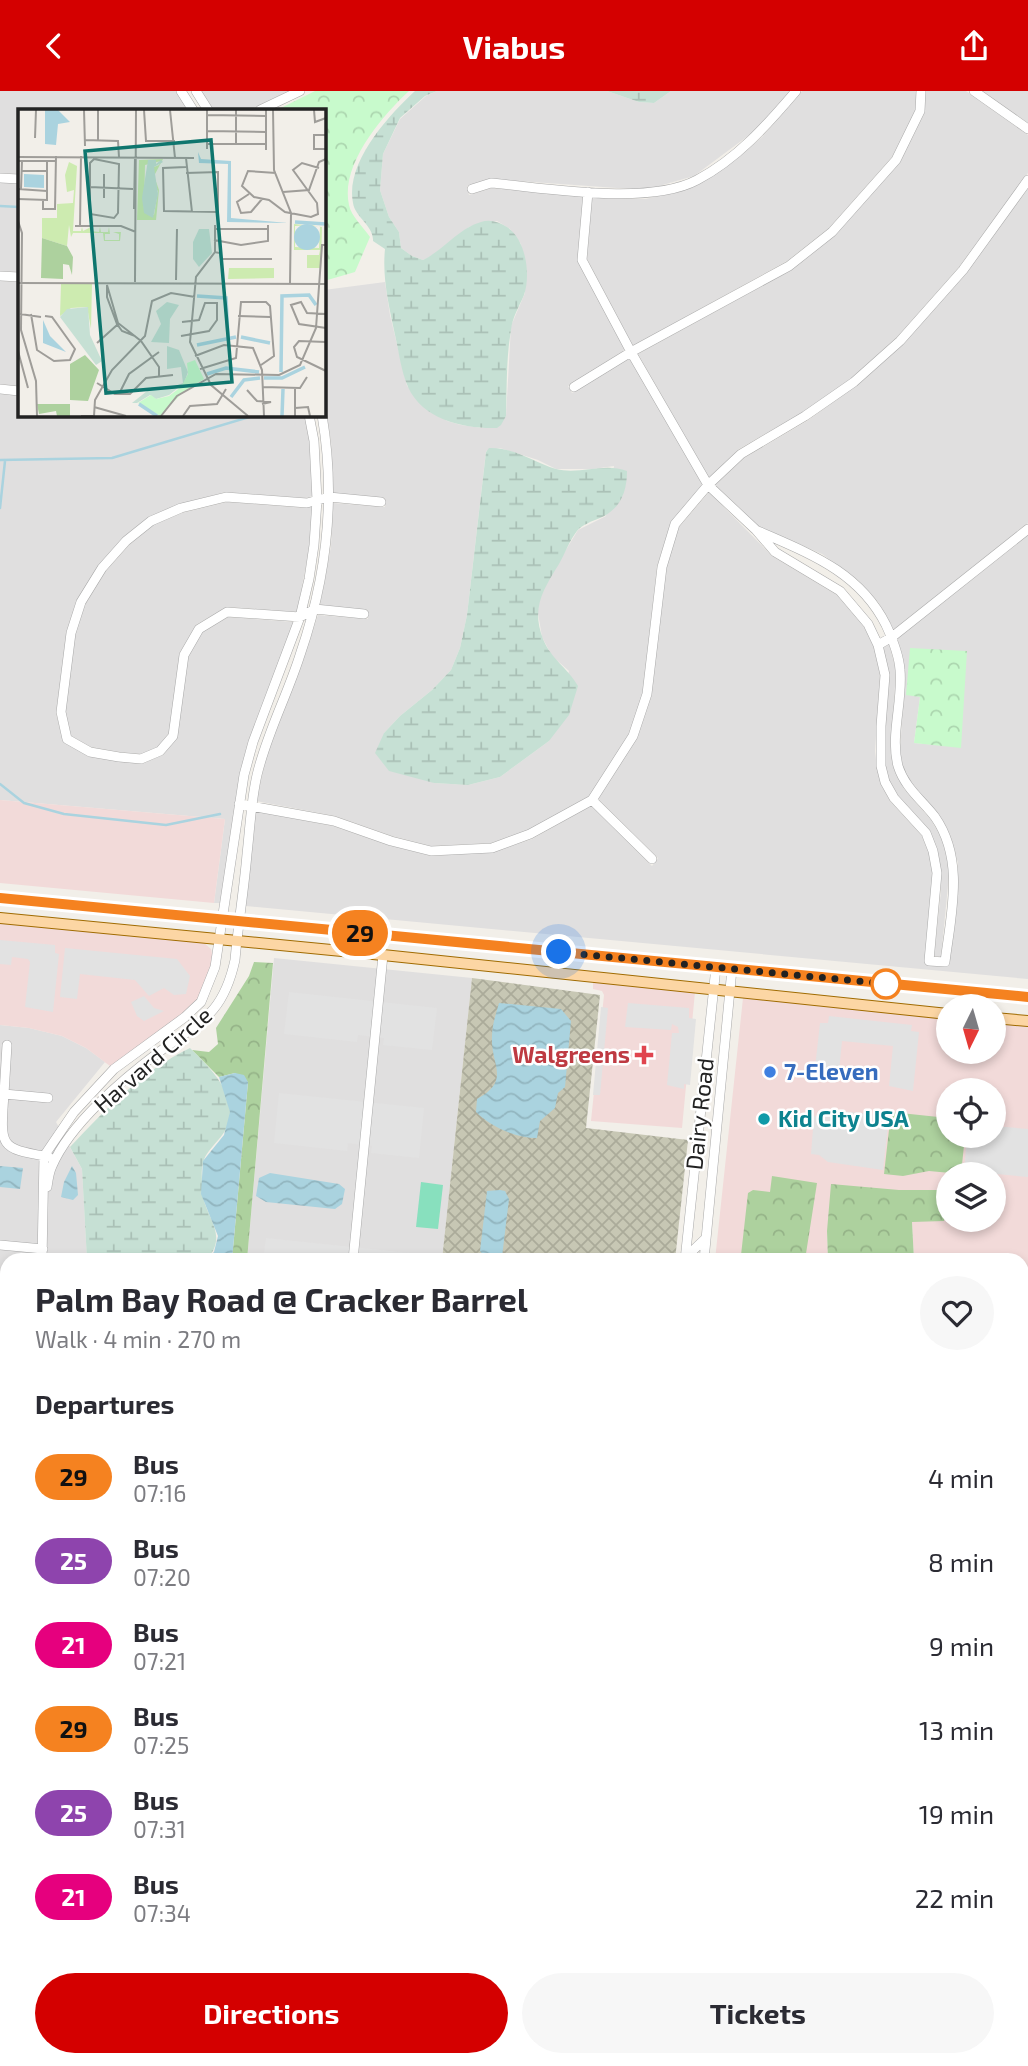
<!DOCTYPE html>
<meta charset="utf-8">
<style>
:root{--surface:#fff;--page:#f7f7f7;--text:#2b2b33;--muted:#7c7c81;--accent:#d40000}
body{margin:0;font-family:"Exo 2",sans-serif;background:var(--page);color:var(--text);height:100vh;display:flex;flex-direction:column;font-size:26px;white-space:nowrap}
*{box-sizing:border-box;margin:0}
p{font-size:23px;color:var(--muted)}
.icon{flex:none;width:38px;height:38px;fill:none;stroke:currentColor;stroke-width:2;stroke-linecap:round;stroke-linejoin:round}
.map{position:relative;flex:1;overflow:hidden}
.side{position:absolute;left:0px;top:1162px;width:1029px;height:814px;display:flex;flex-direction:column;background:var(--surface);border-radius:21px 21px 0 0;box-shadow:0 4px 10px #0003}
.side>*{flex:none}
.badge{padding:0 14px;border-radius:23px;font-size:24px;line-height:46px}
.needle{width:46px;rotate:185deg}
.fabs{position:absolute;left:936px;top:903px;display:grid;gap:14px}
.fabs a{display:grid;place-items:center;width:70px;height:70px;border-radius:50%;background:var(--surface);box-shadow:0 4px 10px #0003;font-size:35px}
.you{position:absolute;width:35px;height:35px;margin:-18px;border:5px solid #fff;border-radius:50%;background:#1a73e8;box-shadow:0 0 0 10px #1a73e833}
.map>.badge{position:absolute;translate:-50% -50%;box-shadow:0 0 0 4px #fff}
h2{padding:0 35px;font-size:26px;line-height:63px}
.round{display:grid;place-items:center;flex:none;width:74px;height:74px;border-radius:37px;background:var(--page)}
.headline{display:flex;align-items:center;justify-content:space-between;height:119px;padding:0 35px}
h1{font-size:33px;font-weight:700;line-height:52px}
.primary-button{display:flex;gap:14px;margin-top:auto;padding:14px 35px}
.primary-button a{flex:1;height:80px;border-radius:42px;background:var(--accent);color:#fff;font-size:28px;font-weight:700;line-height:80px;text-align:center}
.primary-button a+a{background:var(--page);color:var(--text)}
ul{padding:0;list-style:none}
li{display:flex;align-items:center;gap:21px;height:84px;padding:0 35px}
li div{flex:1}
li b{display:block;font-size:26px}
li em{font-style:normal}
li .badge{min-width:77px;font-weight:700;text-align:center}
header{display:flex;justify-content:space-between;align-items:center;height:91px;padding:0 35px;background:var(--accent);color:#fff;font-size:32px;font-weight:700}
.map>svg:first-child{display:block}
.residential{fill:#e0dfdf;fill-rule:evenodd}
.commercial{fill:#f2dad9;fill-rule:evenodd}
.construction{fill:url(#construction-cross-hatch)}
.grass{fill:url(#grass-tufts)}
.forest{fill:url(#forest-crowns)}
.wetland{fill:url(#wetland-marsh)}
.park{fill:url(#park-crowns)}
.pitch{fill:#88e0be}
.parking{fill:#e2e2e2}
.water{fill:url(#water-waves)}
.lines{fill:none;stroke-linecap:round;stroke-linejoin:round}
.stream{stroke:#aad3df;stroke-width:2.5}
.minor-casing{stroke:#a9a9a9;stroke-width:10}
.major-casing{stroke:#a06b00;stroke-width:12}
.minor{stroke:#fff;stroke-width:9}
.major{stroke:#fcd6a4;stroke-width:10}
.line-casing{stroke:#fff;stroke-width:16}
.line{stroke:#f58220;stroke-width:10}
.walk{stroke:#222;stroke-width:7;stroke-dasharray:0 12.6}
.stop-dot{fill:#fff;stroke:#f58220;stroke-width:3.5}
.health-dot{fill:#e0444e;stroke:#fff;stroke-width:2.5}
.shop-dot{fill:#3f7fe0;stroke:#fff;stroke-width:2.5}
.culture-dot{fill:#0f9aa8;stroke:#fff;stroke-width:2.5}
.labels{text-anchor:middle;stroke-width:5;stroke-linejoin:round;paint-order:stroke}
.health-label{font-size:23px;font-weight:bold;fill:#be3a42;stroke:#fff;text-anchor:end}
.street-label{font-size:23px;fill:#222;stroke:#fff}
.shop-label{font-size:23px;font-weight:bold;fill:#366cbe;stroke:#fff;text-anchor:start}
.culture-label{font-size:23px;font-weight:bold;fill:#0d838f;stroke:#fff;text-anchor:start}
.inset-river{fill:none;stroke:#aad3df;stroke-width:3.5}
.inset-road{fill:none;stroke:#9f9d99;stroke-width:2}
.view{fill:#0f766e;fill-opacity:0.15;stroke:#0f766e;stroke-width:3.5}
.inset-edge{fill:none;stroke:#222;stroke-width:3.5}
</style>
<header><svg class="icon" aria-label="back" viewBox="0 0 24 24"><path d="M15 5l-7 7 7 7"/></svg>Viabus<svg class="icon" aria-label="share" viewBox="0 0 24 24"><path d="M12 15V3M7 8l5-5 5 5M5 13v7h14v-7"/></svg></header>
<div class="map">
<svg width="1028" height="1975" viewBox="0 0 1028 1975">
<defs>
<pattern id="construction-cross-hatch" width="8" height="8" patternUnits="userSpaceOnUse" patternTransform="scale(1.75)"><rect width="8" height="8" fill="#c7c7b4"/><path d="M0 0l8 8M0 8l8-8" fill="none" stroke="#abab9a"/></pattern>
<pattern id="grass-tufts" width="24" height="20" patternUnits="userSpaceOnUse" patternTransform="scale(1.75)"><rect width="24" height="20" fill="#cdebb0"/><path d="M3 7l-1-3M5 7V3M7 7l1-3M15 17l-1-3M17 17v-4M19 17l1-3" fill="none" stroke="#b0c997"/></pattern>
<pattern id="forest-crowns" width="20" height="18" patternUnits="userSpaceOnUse" patternTransform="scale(1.75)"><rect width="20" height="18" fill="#add19e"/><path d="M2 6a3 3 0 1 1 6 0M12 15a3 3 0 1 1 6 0" fill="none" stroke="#95b388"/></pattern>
<pattern id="wetland-marsh" width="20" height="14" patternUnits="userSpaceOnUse" patternTransform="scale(1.75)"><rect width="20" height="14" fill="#c6e0d4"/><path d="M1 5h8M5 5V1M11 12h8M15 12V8" fill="none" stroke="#aac0b6"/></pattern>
<pattern id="park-crowns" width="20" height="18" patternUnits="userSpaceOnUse" patternTransform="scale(1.75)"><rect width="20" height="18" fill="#c8facc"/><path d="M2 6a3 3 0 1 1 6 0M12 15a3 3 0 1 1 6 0" fill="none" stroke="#acd6af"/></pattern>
<pattern id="water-waves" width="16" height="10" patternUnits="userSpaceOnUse" patternTransform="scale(1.75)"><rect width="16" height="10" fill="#aad3df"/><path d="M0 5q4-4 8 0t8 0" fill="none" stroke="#92b5bf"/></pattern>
</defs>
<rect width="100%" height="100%" fill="#f2efe9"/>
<!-- residential -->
<path class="residential" d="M0 0H176L188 19H19V83L0 82Z
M201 0H289L249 19H213Z
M437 0H607L639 11 654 12 671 0H790L756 39 694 85 645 99 492 88 467 95 469 104 492 97 583 105 578 169 625 259 568 295 572 302 630 267 703 394 671 432 657 475 643 602 629 643 590 705 529 739 491 752 431 755 392 745 335 725 256 710 269 655 303 569 318 524 368 528V519L320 514 331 455 333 412 385 416V407L333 402 331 350 324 310V199L385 191 390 224 407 295 447 330 461 334 482 337 506 325 511 235 525 202 521 153 510 138 497 130 469 136 434 164 423 169 412 165 401 157 399 141 389 126 380 99 383 63 400 28 426 5ZM500 357 538 369 556 378H593L614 375 606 425 578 439 544 495 537 516 542 546 552 565 569 580 549 650 500 686 468 694 434 692 384 642 400 625 432 599 451 579 460 557 467 524 486 360Z
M802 0H917L916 19 892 66 829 137 787 170 633 255 587 168 592 106 646 108 698 94 741 64 762 46Z
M925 0H966L1028 44V82L959 176 897 246 852 287 803 321 739 358 709 387 638 263 791 179 835 144 900 71 924 23Z
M982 0H1028V32Z
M0 92H19V181L0 180Z
M1028 97V432L893 539 879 512 858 489 822 463 758 435 715 394 744 367 807 330 856 295 903 253 966 182Z
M0 190 19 191V295L0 293Z
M0 303 19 304V324H305L310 351 313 405 306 407 225 401 180 413 149 426 123 447 77 509 67 542 56 622 63 649 89 665 141 673 163 664 177 646 188 565 202 541 228 526 294 531 249 649 240 682 221 812H214L225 728 0 709Z
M709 401 772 465 837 504 864 536 874 556 880 584 875 660 877 676 881 693 890 710 922 745 929 761 933 782 929 874 944 876 949 871 957 799 958 772 950 744 938 723 911 692 903 677 900 661 905 579 897 548 1028 444V888L246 815 255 720 333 735 389 754 431 765 493 761 532 748 592 714 652 775 658 767 598 708 636 648 651 605 666 477 679 436ZM920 606 961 656 914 652Z
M227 411 306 417 312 415 310 454 297 521 228 516 197 533 180 561 169 642 158 656 141 663 120 661 91 656 71 645 65 620 75 543 85 514 105 481 129 454 153 434 182 422Z
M889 553 896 579 891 661 895 680 904 698 931 729 942 748 950 774 941 866 934 865 941 800V781L937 759 929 739 897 704 889 689 885 674V636L889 584 883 557Z
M274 867 472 887 442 1169H247Z
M0 934 29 937 62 945 86 957 105 971 56 1031 82 1078 87 1169H7V1781L0 1780Z
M1022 1366 1028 1367V1445L1022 1437Z
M1022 1452 1028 1460V1488L1022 1545Z
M0 1896 7 1897V1969H88L87 1975H0Z
M130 1969H597V1975H129Z
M637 1969H685L744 1975H637Z"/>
<!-- commercial -->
<path class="commercial" d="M0 709 225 728 214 812 0 792Z
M0 832 202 850 211 858 215 876 201 911 114 978 86 957 62 945 29 937 0 934Z
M593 890 695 901 682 1037 591 1030 604 904 602 900 593 898Z
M743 907 948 928V961H994V932L1028 934V1242L1022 1241V1169H914L912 1131 944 1099H899L827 1140 828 1169H715ZM948 999H994V1045H948ZM948 1083H994V1129H948Z"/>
<!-- construction -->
<path class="construction" d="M472 887 600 904 586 1037 688 1049 675 1169H442Z"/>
<!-- grass -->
<path class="grass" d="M1028 1649V1747L1023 1795 1022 1712Z"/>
<!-- forest -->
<path class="forest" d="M254 871 273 872 247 1169H232L248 991 235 982 219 986 192 959 209 961 218 953 216 937 249 885Z
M891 1021 948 1027V1045H965L961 1083 929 1080 903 1085 884 1083Z
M772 1085 817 1092 805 1169 752 1167 741 1164 748 1102 753 1099 770 1101Z
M831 1093 899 1099H945L944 1130 912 1131 914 1169H828L827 1140Z"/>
<!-- wetland -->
<path class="wetland" d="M415 0H437L425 5 400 27 383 63 380 99 389 126 399 141 401 157 412 165 423 169C444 159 459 137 481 131 490 128 499 131 507 136 526 148 531 184 524 204 519 216 512 227 511 239 506 268 507 297 506 325L501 334 497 337C464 338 423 329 408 296 401 280 399 261 395 244 389 215 382 187 385 158L373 150C374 135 355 126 353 112 345 72 388 25 415 0Z
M607 0H671L654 12 639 11Z
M489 357C514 356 533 371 556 378 580 384 604 371 627 380 627 400 621 418 600 427 592 430 582 434 577 440 569 450 565 463 559 473 543 499 531 517 543 548 551 568 567 576 578 595L569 624 549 650 500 686 468 694 434 692 389 680 375 662 384 642 400 625 432 599 451 579 460 557 467 524 486 361Z
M190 957C208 975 228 993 230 1020 232 1044 207 1054 203 1072 201 1079 202 1087 202 1094 200 1123 232 1142 206 1169H87L82 1078 70 1056C106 1018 142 980 190 957Z"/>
<!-- park -->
<path class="park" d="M315 0H409C382 25 340 74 349 114 351 125 364 137 370 146L355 181 324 190V19H277Z
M910 557 967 560 961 657 914 652 920 606 906 604Z"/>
<!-- pitch -->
<path class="pitch" d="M421 1091 443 1094 438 1138 416 1136Z"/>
<!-- parking -->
<path class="parking" d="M0 849 55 854V862L59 863 53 921 25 916 30 871 28 868 12 866 11 874 0 873Z
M65 857 177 868 190 885 186 903 174 904 164 897 149 905 135 889 80 883 77 908 60 906Z
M289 901 437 917 432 959 383 954 384 947 358 944 357 951 284 943Z
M144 905 154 917 164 920 144 930 137 925 131 911Z
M628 912 689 917V927L696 928 690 994 684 993V998L667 994 672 942H679L678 936 672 933 671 939 625 936Z
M601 916 608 917 600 1004H593Z
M829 925 912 934 911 940 919 941 913 1000 889 995 893 955 842 950 838 991 821 989V986H814L820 932H828Z
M279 1002 424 1017 419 1067 371 1062 372 1055 348 1052 347 1060 274 1052Z
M831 1019 889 1025 883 1079 828 1071 819 1064 811 1063 814 1025 823 1026Z
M994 1035 1028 1038V1086L964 1080 967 1045H994Z
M266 1147 410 1162 409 1169H263Z"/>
<!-- water -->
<path class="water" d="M499 912 561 918 571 930 565 996 558 1002 555 1017 540 1030 537 1047C516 1047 491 1036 476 1021L477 1008C512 989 490 974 492 945 492 934 496 923 499 912Z
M235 982 244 984 248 991 232 1169H206L214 1161 218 1145 201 1103 203 1070 224 1044 230 1021 219 986Z
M0 1075 23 1077 20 1098 0 1096Z
M72 1075 76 1082 78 1104 73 1109 61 1106 64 1091Z
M270 1082 339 1093 345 1098 342 1113 335 1118 266 1111 256 1105 259 1087Z
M500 1099 505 1100 509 1108 502 1166 486 1167 480 1160 487 1100Z
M1022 1801 1028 1802V1913L1022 1912Z
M140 1969H193L192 1975H139Z"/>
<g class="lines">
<!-- stream -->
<path class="stream" d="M0 115 19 116
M0 369 112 367 256 324
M0 417 5 370
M0 693 24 712 64 723 166 734 220 723"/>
<!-- minor casing -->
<g class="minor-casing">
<path id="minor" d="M181 0 193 19
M196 0 208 19
M974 0 1028 38
M260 19 300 0
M0 87 19 88
M472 98 491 92C547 97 648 115 697 89 737 68 767 34 796 0
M588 101 582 169 631 261 708 394 756 439 775 461 840 500 868 533 878 554 885 584 881 635V675L885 691 894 707 926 742 933 760 937 782 929 870 945 871C951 823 965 769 935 726 922 709 905 697 898 675 890 644 903 611 900 579 899 564 892 547 886 534 859 480 808 462 756 439
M0 185 19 186
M574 296 631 261 789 175 832 141 896 69 920 20 921 0
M0 298 19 300
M364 523 315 518 300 526 227 521 199 538 184 564 173 645 160 660 141 668 119 666 90 661 67 648 61 621 71 542 81 511 102 477 126 450 151 430 181 417 226 406 307 412 329 406 381 411
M878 554 892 546 1028 438
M592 709 652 768
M239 713 334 730 391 750 431 760 492 757 530 743 592 709 633 645 647 603 662 476 675 433 708 394 741 363 805 325 854 291 900 250 963 179 1028 89
M7 954 4 1003 48 1007
M0 1003H4C0 1058 0 1057 49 1066
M47 1096C48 1089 49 1081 52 1075 70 1033 123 988 159 961 200 931 223 924 235 869 238 834 244 799 247 763 250 737 251 710 257 684 267 642 287 605 300 564 327 486 336 406 322 324
M0 1154 43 1158
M686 1166 706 1147
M42 1169 44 1065 74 1021 114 978 185 926 201 911 215 876 244 684 253 651 300 526 309 488 314 454 317 409 314 350 309 324
M353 1169 383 864
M685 1169 716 876
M704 1169 732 878
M0 1249H7
M1022 1361 1028 1362
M0 1386 7 1384
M1022 1445 1028 1452
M1022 1587 1028 1529
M0 1718 7 1719
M1022 1929H1028
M0 1943 7 1944
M33 1975V1969
M290 1975V1969
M605 1975V1969
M624 1975V1969
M747 1975 748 1969"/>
</g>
<!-- major casing -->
<g class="major-casing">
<path id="major" d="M0 807 1028 906
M0 827 383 864 948 923
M994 927 1028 930"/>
</g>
<!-- minor -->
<use href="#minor" class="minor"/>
<!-- major -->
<use href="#major" class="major"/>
</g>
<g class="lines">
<!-- line casing -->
<g class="line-casing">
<path id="line" d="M0 807 1028 906"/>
</g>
<!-- line -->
<use href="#line" class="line"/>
<!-- walk -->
<path class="walk" d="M559 861 888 893H886"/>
</g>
<!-- markers -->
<circle class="stop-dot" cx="886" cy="893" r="14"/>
<path class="health-dot" d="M640.5 953.5h7v7h7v7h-7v7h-7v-7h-7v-7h7z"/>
<circle class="shop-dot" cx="770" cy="981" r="7"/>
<circle class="culture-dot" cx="764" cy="1028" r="7"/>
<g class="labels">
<!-- health labels -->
<g class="health-label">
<text x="630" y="972">Walgreens</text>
</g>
<!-- street labels -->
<g class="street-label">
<text transform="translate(153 969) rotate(-41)" y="8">Harvard Circle</text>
<text transform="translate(700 1023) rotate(-84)" y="8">Dairy Road</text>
</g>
<!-- shop labels -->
<g class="shop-label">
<text x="784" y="989">7-Eleven</text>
</g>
<!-- culture labels -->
<g class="culture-label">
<text x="778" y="1036">Kid City USA</text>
</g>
</g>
<!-- overview -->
<g transform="translate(18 18)">
<rect width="308" height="308" fill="#f2efe9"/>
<path d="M145 50 136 67 141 81 138 111H119L121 51ZM143 52 141 56 136 58V78L140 82 136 106 126 100 127 56ZM51 53 59 57 55 122H63L64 118 65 122 73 118V122L81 123 82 118 83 123H90L91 118 92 125H87V131H101V125L95 123H103L102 132H86L85 124H55L53 128 51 116 49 137 24 129V109H39V95L55 94 56 81 49 83 47 66ZM276 115 304 118 303 159H289V146H301L302 141H276ZM293 116 302 118 301 139 277 138V117ZM211 159H256V169L210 170ZM43 175H74L73 220 69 198 53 199 42 207Z" fill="#cdebb0" fill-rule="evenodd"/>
<path d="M24 129 49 137 55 148 54 166 51 156 45 155V170L23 169ZM67 246 81 261 70 292 52 291V255ZM19 295H52V307H39L38 302 21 305Z" fill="#add19e"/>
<path d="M130 51H138V55L143 51 145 53 136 58 140 85 135 109 126 104 124 89ZM191 120 194 144 181 158 175 150V133L181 120ZM149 193 161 196 152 210 151 234 133 233 143 215 138 202ZM70 198 72 226 84 252 78 256 42 208 49 200ZM149 237 161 241 170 263 166 274 151 286 138 290 132 286 119 294H114L134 278 149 280 165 274 163 258 149 260Z" fill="#c6e0d4"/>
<path d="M177 251 186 270 165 283 142 307 120 294 133 286 138 290 151 287 163 278 170 265 169 254Z" fill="#c8facc"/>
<path d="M27 1H40L52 13 40 15 38 36 27 35ZM180 43 183 50 213 52V109L270 114 209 113 210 55 181 54ZM6 65 26 66V79L6 78ZM276 128a13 13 0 1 1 26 0a13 13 0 1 1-26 0ZM25 211 32 227 48 243 25 234Z" fill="#aad3df"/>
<path class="inset-river" d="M277 113 308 115M179 187 208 189 210 228M223 228 252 234M179 236 218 228M263 263 264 187 291 186 298 196M189 265 208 259 241 263M246 269H264L287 258M213 288 226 271 242 269M121 295 139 307M264 307 265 280"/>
<path class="inset-road" d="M66 1 67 37M80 1V32M126 1 128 32H157M152 1 157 49M189 1V40M248 1V41M255 1 256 61 273 104 272 174M296 1 297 13 308 9M189 6 248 7M189 22 248 23M308 26H296V40H308M17 29 18 1M67 31 100 32 101 48M189 35H248M218 35V1M0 48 176 49M168 49 174 103M76 50 101 55 100 104 96 109 72 105V54ZM0 52H38M168 58 145 59 146 102 200 103V63L168 64M4 62H30M258 64 230 62 224 77 236 88 251 91 267 103 293 108 300 105 299 94 275 61 284 54 301 59M72 78 115 80M0 80 29 82M3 80 4 52M265 83 291 81 301 53 308 50M231 85 219 93 223 104 233 103 244 90M86 89V65M0 90 29 91V53M25 91V100H37L38 47M116 100 117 48M0 112 4 124 3 221 18 272 19 307M197 116V143L178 168 172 233 193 276 230 307M57 117H103L118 123M62 117 63 47M197 120H250M196 131 223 136 250 132V116M196 143 202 144 203 150H254M158 171 159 120M117 173 118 1M0 174 308 175M2 205 23 208M13 205 19 241 36 252 52 251 57 240 34 208 27 207M308 205 289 204 283 193 273 196 281 215 308 219M220 207 252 208M117 227 104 222 99 215 89 188V176L100 214 123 232 141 258V267M163 227 191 222 199 211V194H187L181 211 164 213M308 233 281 232 276 238 279 248 308 262M79 234 99 216M0 242 10 279M177 247 206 236 235 239 244 261 246 307M182 260 218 249 223 193H248L252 197 256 247 243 256M79 274 97 285H112L128 269 155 266M245 278 282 279 289 268M229 281 239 292 253 293 244 295M101 285 111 265 141 243M76 298 108 307M277 299 290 298 292 307M63 307H76L77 291 94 261 127 227 134 192 153 184 177 188M143 307 159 287 198 265 261 266 282 256 298 219 304 136H308M165 307 172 297 199 295 208 280M277 307V279"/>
<path class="view" d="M193 31 214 273 88 284 67 42Z"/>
<rect width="308" height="308" class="inset-edge"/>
</g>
</svg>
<div class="fabs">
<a><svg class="needle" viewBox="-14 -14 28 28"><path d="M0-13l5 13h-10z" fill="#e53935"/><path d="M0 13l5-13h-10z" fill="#7c7c81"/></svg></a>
<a><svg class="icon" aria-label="locate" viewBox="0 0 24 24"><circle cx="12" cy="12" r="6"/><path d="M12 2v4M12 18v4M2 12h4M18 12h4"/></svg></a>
<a><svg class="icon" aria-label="layers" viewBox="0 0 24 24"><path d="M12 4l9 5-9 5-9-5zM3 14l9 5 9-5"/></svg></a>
</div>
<div class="you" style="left:559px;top:861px"></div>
<b class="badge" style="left:360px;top:842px;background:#f58220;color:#111">29</b>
<section class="side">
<div class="headline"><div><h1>Palm Bay Road @ Cracker Barrel</h1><p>Walk · 4 min · 270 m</p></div><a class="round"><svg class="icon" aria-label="heart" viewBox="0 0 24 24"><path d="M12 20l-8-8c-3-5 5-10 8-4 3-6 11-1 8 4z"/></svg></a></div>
<h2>Departures</h2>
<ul>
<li><span class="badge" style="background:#f58220;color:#111">29</span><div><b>Bus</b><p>07:16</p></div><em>4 min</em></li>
<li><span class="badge" style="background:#8e44ad;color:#fff">25</span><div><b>Bus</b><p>07:20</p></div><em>8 min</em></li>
<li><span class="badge" style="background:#e6007e;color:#fff">21</span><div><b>Bus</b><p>07:21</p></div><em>9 min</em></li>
<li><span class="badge" style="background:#f58220;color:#111">29</span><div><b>Bus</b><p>07:25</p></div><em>13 min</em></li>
<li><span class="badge" style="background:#8e44ad;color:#fff">25</span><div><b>Bus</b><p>07:31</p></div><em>19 min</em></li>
<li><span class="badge" style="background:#e6007e;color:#fff">21</span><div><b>Bus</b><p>07:34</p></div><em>22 min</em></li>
</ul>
<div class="primary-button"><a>Directions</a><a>Tickets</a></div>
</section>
</div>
